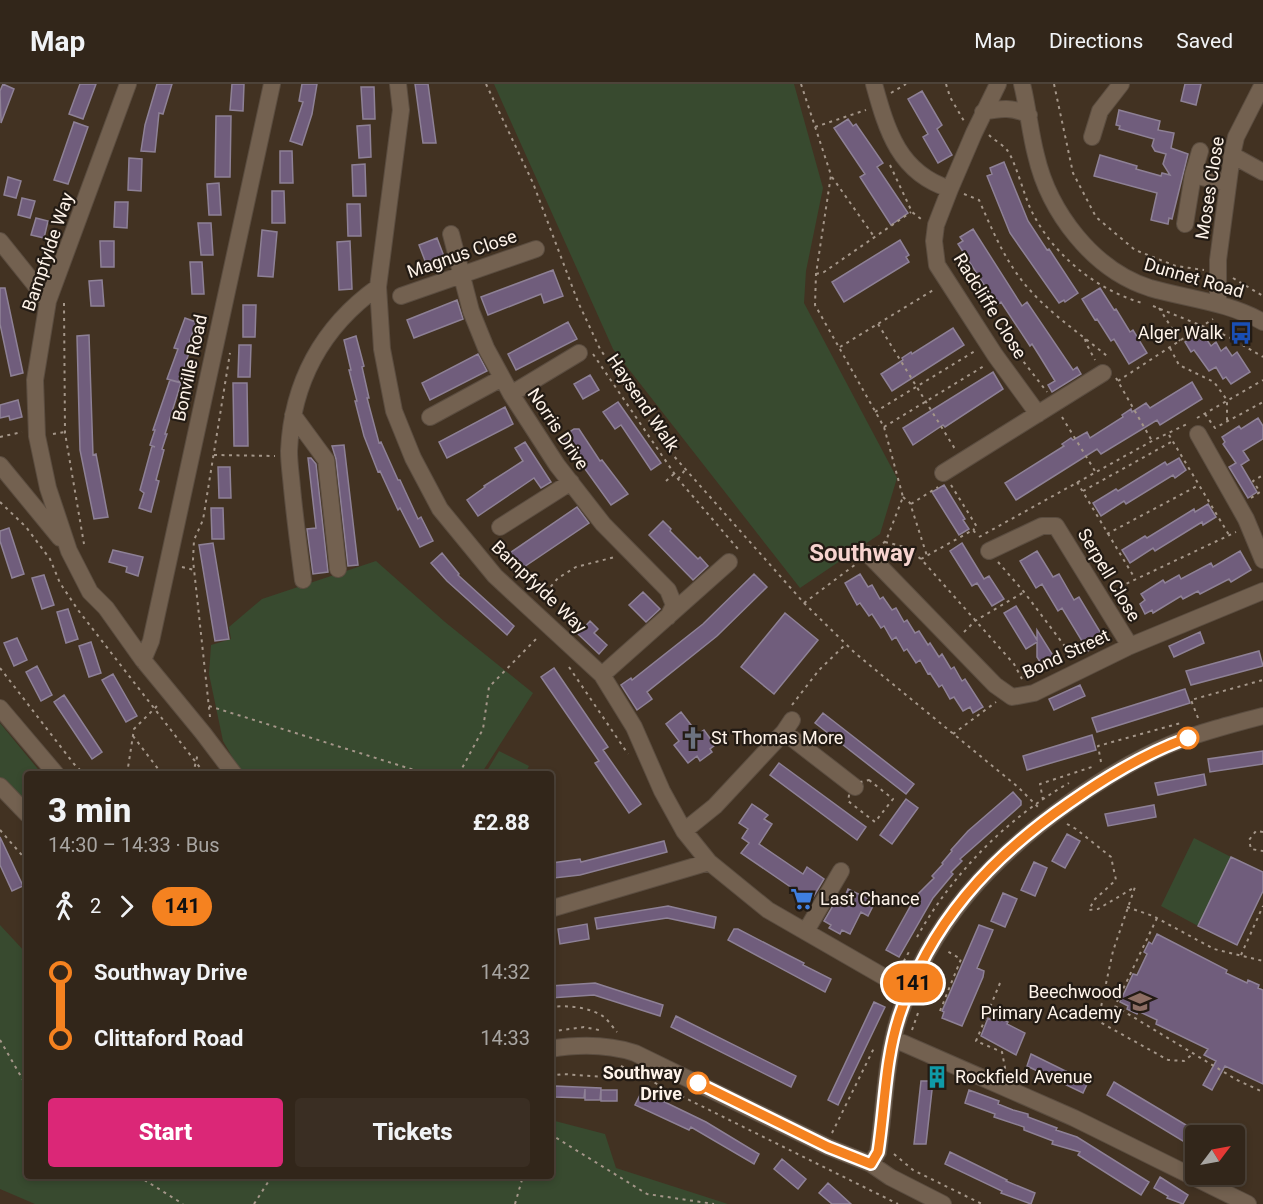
<!DOCTYPE html>
<meta charset="utf-8">
<style>
:root{--surface:#32261a;--page:#3a2e23;--text:#f1f3f6;--muted:#a8a5a2;--line:#4d4339;--accent:#db2777}
body{margin:0;font-family:Roboto,sans-serif;background:var(--page);color:var(--text);height:100vh;display:flex;flex-direction:column;font-size:22px;white-space:nowrap}
*{box-sizing:border-box;margin:0}
p{font-size:20px;color:var(--muted)}
.icon{flex:none;width:33px;height:33px;fill:none;stroke:currentColor;stroke-width:2;stroke-linecap:round;stroke-linejoin:round}
.map{position:relative;flex:1;overflow:hidden}
.details{position:absolute;left:24px;top:687px;width:530px;height:408px;display:flex;flex-direction:column;background:var(--surface);border-radius:6px;box-shadow:0 3px 9px #0003,0 0 0 2px var(--line)}
.details>*{flex:none}
.badge{padding:0 12px;border-radius:20px;font-size:21px;line-height:39px}
.needle{width:39px;rotate:58deg}
.buttons{position:absolute;left:1185px;top:1041px;display:grid;gap:12px}
.buttons a{display:grid;place-items:center;width:60px;height:60px;border-radius:6px;background:var(--surface);box-shadow:0 3px 9px #0003,0 0 0 2px var(--line);font-size:30px}
.map>.badge{position:absolute;translate:-50% -50%;box-shadow:0 0 0 3px #fff}
.legs{display:flex;align-items:center;gap:9px;height:66px;padding:0 24px;font-size:20px}
.legs p{margin-inline-start:auto}
.summary{display:flex;align-items:center;justify-content:space-between;height:102px;padding:0 24px}
h1{font-size:33px;font-weight:800;line-height:45px}
.cta{display:flex;gap:12px;margin-top:auto;padding:12px 24px}
.cta a{flex:1;height:69px;border-radius:6px;background:var(--accent);color:#fff;font-size:24px;font-weight:800;line-height:69px;text-align:center}
.cta a+a{background:var(--page);color:var(--text)}
ul{padding:0 24px;list-style:none}
li{display:flex;align-items:center;gap:21px;height:66px;font-size:22px}
li i{display:grid;place-items:center;width:9px;height:100%;margin:0 8px;background:currentColor}
li i::after{content:'';width:15px;height:15px;margin:-8px;border:4px solid;border-radius:50%;background:var(--surface)}
li p{margin-inline-start:auto}
li:first-child i{background:linear-gradient(#0000 50%,currentColor 0)}
li:last-child i{background:linear-gradient(currentColor 50%,#0000 0)}
header{display:flex;align-items:center;gap:36px;box-sizing:border-box;height:84px;padding:0 30px;background:var(--surface);border-bottom:2px solid var(--line)}
header strong{font-size:28px}
nav{display:flex;gap:33px;margin-inline-start:auto;font-size:21px}
.map>svg:first-child{display:block}
.green{fill:#384a2f}
.building{fill:#705d7c;stroke:#8e8196;stroke-width:1.5}
.lines{fill:none;stroke-linecap:round;stroke-linejoin:round}
.minor-casing{stroke:#5b4d40;stroke-width:18}
.path{stroke:#a49689;stroke-width:2;stroke-dasharray:3 4.5;stroke-linecap:butt}
.minor{stroke:#736150;stroke-width:16}
.line-1-casing{stroke:#fff;stroke-width:14}
.line-1{stroke:#f58220;stroke-width:9}
.stop-1-dot{fill:#fff;stroke:#f58220;stroke-width:3}
.labels{text-anchor:middle;stroke-width:4.5;stroke-linejoin:round;paint-order:stroke}
.street-label{font-size:18px;fill:#fef3e9;stroke:#231b14}
.poi-label{font-size:18px;fill:#fef3e9;stroke:#231b14;text-anchor:start}
.stop-label{font-size:18px;font-weight:bold;fill:#fef3e9;stroke:#231b14;text-anchor:end}
.district-label{font-size:24px;font-weight:bold;fill:#f7d4cf;stroke:#231b14}
</style>
<header>
<strong>Map</strong>
<nav><a>Map</a><a>Directions</a><a>Saved</a></nav>
</header>
<div class="map">
<svg width="1263" height="1120" viewBox="0 0 1263 1120">
<rect width="100%" height="100%" fill="#423222"/>
<!-- green -->
<path class="green" d="M494 0H794L823 104 806 187 804 219 897 394 880 450 800 504 613 265Z
M376 477 445 538 533 609 481 690H242L223 657 209 590 211 561 231 555 229 543 262 515Z
M0 639 42 690H27V730L0 700Z
M499 667 529 682 525 690H485Z
M1194 754 1231 773 1198 842 1161 822Z
M0 841 27 870V1092H550L551 1031 555 1037 605 1050 616 1084 728 1120H35L0 1105Z"/>
<!-- building -->
<path class="building" d="M3 0 14 5 1 39 0 7Z
M80 0H96L83 35 69 30Z
M157 0H172L163 30 159 29 155 68 141 67 145 41Z
M232 0H244L243 27 230 26Z
M302 0H317L312 30 302 61 290 57 303 18 299 17Z
M415 0H428L436 59H423Z
M1185 0H1201L1196 21 1181 17Z
M361 3H374L375 35H363Z
M922 7 942 41 937 45 952 71 938 79 923 53 928 50 908 15Z
M1119 26 1160 37 1158 46 1174 49 1171 64 1188 70 1172 135 1169 134 1168 140 1151 136 1157 109 1094 92 1100 71 1137 82 1136 85 1161 92 1162 89 1170 91 1163 80 1166 70 1155 67 1152 62 1154 55 1119 45 1120 42 1116 41Z
M216 32H231L230 93H215Z
M848 35 853 42 856 40 883 79 877 83 908 129 891 141 860 93 865 90 834 44Z
M74 38 88 43 68 100 54 96Z
M370 41 371 73 359 74 357 42Z
M280 67H292L293 99H280Z
M129 74 142 75 141 107 128 106Z
M1004 78 1028 137 1047 166 1049 165 1078 209 1065 218 1064 216 1059 219 1010 149 987 92 992 90 990 84Z
M365 80 366 112H353L352 81Z
M8 93 21 97 16 114 4 111Z
M219 99 221 131H209L207 100Z
M272 107H284L285 139H272Z
M22 114 35 117 30 134 18 131Z
M115 118H128L127 144 114 143Z
M347 120H360L361 152H348Z
M36 134 48 137 44 154 31 151Z
M198 139H211L213 171H201Z
M973 145 1022 222 1027 218 1073 286 1077 283 1081 290 1052 308 1048 301 1055 297 1039 271 1032 260 1030 262 1001 218 997 221 958 160 963 157 960 153Z
M262 146 277 148 273 193 258 192Z
M437 154 445 175 427 182 419 161Z
M900 156 909 171 906 173 909 178 844 218 832 198Z
M100 157H114V183H101Z
M350 157 352 205 339 206 337 158Z
M190 178H202L204 210H192Z
M553 186 563 212 544 219 541 210 488 231 481 213Z
M102 196 104 222H91L89 197Z
M0 204H5L23 289 11 292 0 240Z
M1100 204 1114 226 1116 225 1130 248 1133 246 1147 269 1129 280 1114 255 1111 257 1097 235 1095 236 1082 215Z
M457 216 463 235 414 254 407 236Z
M243 221H256L255 253H243Z
M185 234 196 238 186 268 189 269 179 298 167 295 178 265 174 264Z
M568 238 577 255 516 286 508 270Z
M953 244 964 261 892 307 881 290 903 276 902 274 911 268 912 270Z
M1197 250 1201 256 1205 253 1211 262 1216 258 1221 267 1226 263 1232 272 1237 268 1250 288 1231 300 1226 293 1223 295 1216 283 1209 287 1194 266 1191 268 1185 258Z
M89 251 93 371 96 370 108 433 94 435 80 366 79 330 77 252Z
M356 252 364 282 362 283 369 314H367L379 359 381 358 398 396H400L418 435 421 433 433 457 420 463 400 424 398 426 380 387 378 388 364 352 355 317H357L349 286H351L344 256Z
M239 261H251L250 293H238Z
M478 270 487 287 430 316 422 299Z
M993 288 1003 305 945 343 943 341 913 361 903 344Z
M590 291 599 306 583 315 574 300Z
M170 296 181 299 165 350H167L162 365 164 366 156 396 159 397 151 428 139 424 144 409 140 406 152 362 155 363 150 361 155 346H153Z
M1192 298 1202 315 1160 341 1157 336 1101 370 1097 365 1016 416 1005 399 1064 362 1062 360 1071 354 1073 356 1087 348 1090 354 1123 333 1122 331 1131 325 1132 328 1146 319 1150 324Z
M233 299H247L248 362H234Z
M18 316 22 333 10 336 9 332 0 334V321Z
M618 318 661 379 651 386 621 341 615 345 603 328Z
M505 323 513 340 447 374 439 358Z
M1258 334 1263 342V355L1243 367 1249 376 1241 381 1257 408 1248 414 1229 383 1236 379 1223 360 1225 358 1222 353 1239 342 1241 345Z
M574 345H579L600 377 602 376 628 410 611 421 562 353Z
M525 358 551 398 541 404 534 394 478 432 467 416 485 403 484 402 523 377 515 364Z
M344 361 358 481 348 482 336 375 332 362Z
M308 374H311L316 380 328 488 313 490 307 445 316 444Z
M1179 374 1186 386 1175 394 1173 391 1126 420 1124 417 1101 432 1093 419 1116 405 1118 407 1165 378 1167 381Z
M218 383H230L231 414H219Z
M944 401 965 435 963 436 969 445 959 451 932 408Z
M1208 420 1216 433 1203 441 1202 438 1155 467 1153 464 1130 479 1122 466 1145 452 1147 454 1194 425 1195 428Z
M577 423 589 439 515 489 504 473Z
M211 424H223L224 455H212Z
M663 437 671 445 670 447 698 475 700 473 708 482 693 496 649 451Z
M9 444 24 490 12 494 0 457V447Z
M213 459 229 555 215 557 199 461Z
M962 459 984 495 989 492 1004 515 992 522 977 499 972 502 950 467Z
M113 466 143 473 138 492 126 488 127 483 109 478Z
M1037 467 1053 493 1059 490 1074 516 1079 513 1105 556 1088 567 1062 524 1058 527 1042 500 1036 504 1020 477Z
M1240 467 1251 486 1231 498 1229 495 1200 510 1198 507 1183 515 1181 512 1153 529 1152 526 1145 530 1140 520 1145 516 1141 510 1163 496 1165 499 1179 491 1181 495 1211 479 1213 483Z
M442 469 459 490 458 491 514 542 507 551 447 497 431 479Z
M754 490 767 503 717 552 647 608 652 615 637 626 621 601 631 594 632 596 703 540Z
M860 490 868 503 872 501 880 515 883 513 892 526 896 524 904 538 907 536 915 549 919 547 928 561 930 559 939 573 942 570 951 585 954 583 962 597 965 595 983 623 973 629 970 623 963 627 954 613 950 615 942 601 939 603 930 589 928 590 920 576 916 579 907 565 904 567 896 553 892 556 884 542 881 544 872 530 869 532 860 519 857 521 845 499Z
M44 491 54 521 42 525 32 494Z
M643 508 660 525 646 538 629 521Z
M1016 522 1037 556V546L1057 578 1045 586 1037 573V558L1026 565 1004 529Z
M68 525 78 555 66 559 57 528Z
M785 529 818 556 774 610 741 583Z
M590 537 598 545 594 549 607 561 599 570 578 550Z
M1200 548 1204 559 1174 573 1169 562Z
M17 554 27 576 14 582 4 559Z
M91 558 101 589 89 593 79 562Z
M1259 567 1263 582 1191 601 1186 587Z
M37 582 52 611 41 617 26 588Z
M554 584 608 663 603 666 641 720 629 729 595 679 599 677 541 593Z
M113 590 137 632 126 638 102 596Z
M1080 601 1085 612 1054 626 1049 615Z
M1185 605 1190 619 1097 648 1092 634Z
M64 611 102 668 92 675 54 618Z
M681 628 698 650 704 646 715 661 710 665 712 668 700 677 697 672 688 679 674 661 679 657 666 640Z
M823 629 914 700 906 710 815 639Z
M1092 651 1096 666 1027 686 1023 672Z
M1263 667V680L1210 688 1208 675Z
M779 679 866 743 857 756 770 691Z
M1204 690 1206 701 1158 711 1155 699Z
M1013 708 1021 717V721L960 775 962 777 951 788 953 790 933 814 899 873 886 866 916 812 934 794 932 792 943 780 942 779 952 767 951 766 968 747Z
M906 715 918 724 892 760 880 751Z
M752 720 768 731 764 735 772 740 759 760 803 790 807 783 824 795 811 817 741 769 749 759 742 754 748 745 739 739Z
M1154 721 1156 733 1108 742 1105 730Z
M1067 750 1080 757 1065 784 1052 777Z
M0 753 23 802 12 807 0 781Z
M664 757 667 768 580 791 554 794 552 779 580 775 581 778Z
M1231 773 1263 788V807L1237 861 1198 842Z
M1034 778 1047 784 1035 812 1021 806Z
M848 805 875 818 868 832 861 828 850 850 842 846 840 850 829 844 831 841 824 837 838 813 844 815Z
M1003 809 1017 815 1005 843 991 837Z
M668 822 716 833 714 844 667 834 597 845 595 834Z
M587 840 589 855 560 860 558 845Z
M979 841 993 846 977 884 984 887 983 893 962 942 942 934 944 928 942 927Z
M734 845H738L790 872 804 879 803 881 831 895 825 908 728 856Z
M1157 850 1227 886 1226 889 1247 899 1248 896 1259 901 1258 904 1263 906V1000L1225 982 1212 1006 1203 1001 1216 977 1204 971 1208 965 1156 940 1157 936 1138 927 1137 930 1127 925 1128 922 1120 918 1133 890 1137 891 1147 870 1144 868 1149 858 1152 860Z
M595 899 663 921 660 932 594 911 550 914V902Z
M874 918 885 923 838 1021 828 1016Z
M676 932 796 992 791 1003 671 943Z
M996 932 1008 938 1007 940 1025 949 1016 971 981 952 988 934 994 937Z
M1031 970 1088 998 1083 1009 1027 982Z
M921 997H933L926 1060H914Z
M1114 998 1196 1047V1065L1107 1011Z
M555 1002 601 1004 600 1016H585V1005L584 1014 555 1013Z
M601 1006H617V1017H601Z
M969 1006 999 1017 998 1020 1013 1026 1028 1030V1033L1057 1044 1056 1046 1077 1053 1149 1098 1141 1111 1078 1071 1080 1068 1052 1060 1053 1057 1024 1046V1043L994 1033 995 1030 965 1019Z
M642 1007 706 1038 759 1070 754 1080 691 1043 689 1046 635 1021Z
M950 1068 1007 1096 1006 1097 1035 1109 1031 1120 1001 1109 1002 1107 945 1080Z
M782 1075 806 1095 798 1105 774 1085Z
M1160 1093 1188 1111 1183 1120 1167 1114 1168 1112 1154 1104Z
M828 1099 838 1108 851 1120H832L819 1109Z"/>
<g class="lines">
<!-- minor casing -->
<g class="minor-casing">
<path id="minor" d="M128 0 48 217 35 296 37 352 48 404 69 467 90 508 106 524 143 576 203 649 234 690
M398 0 401 26 378 203 382 265 394 327 413 374 440 425 495 492 602 591 634 643 662 707 684 747 709 778 768 826 893 898 911 904
M874 0C887 47 899 89 950 105
M998 0 974 49 950 105 936 141 934 157 937 181 948 198 995 271 1038 330
M1022 0C1028 24 1030 48 1036 71 1049 128 1093 186 1150 204 1188 215 1228 218 1263 238
M983 28C1001 24 1013 23 1029 31
M1092 53 1100 27 1121 0
M1232 71 1263 88
M1193 91 1200 67
M1185 140 1193 91 1227 99
M451 150 471 227 486 264 511 310 557 381 603 440 668 506 674 521 668 533
M0 157 48 217
M401 212 536 165
M1218 220V176L1232 71 1236 53 1263 0
M511 310 579 269
M293 331 326 376 338 485
M430 333 502 294
M1198 350 1246 435 1263 476
M0 381 60 454
M943 389 1103 289
M500 443 571 398
M989 467 1042 442H1056L1130 562
M868 470 995 601 1012 613 1034 609 1130 562 1263 507
M303 496C299 465 295 435 292 404 291 392 289 379 289 367 292 299 322 243 378 203
M143 576 151 557 272 0
M602 591 729 478
M0 624 56 690
M784 648 855 703
M0 702 27 730
M684 747 715 722 784 648 792 636
M550 825 709 778
M806 847 841 787
M893 956 903 959 1074 1034 1248 1120
M550 965C580 960 607 960 635 969L828 1063 871 1080 890 1093 943 1120
M871 1080 878 1068C885 1023 885 976 899 933 930 838 993 772 1073 716 1103 695 1137 674 1171 660 1201 648 1232 640 1263 632"/>
</g>
<!-- path -->
<path class="path" d="M486 0 533 99 578 218 600 265 672 370 804 519 855 569 1018 703 1039 724
M801 0 831 91 816 190 815 221 884 343 903 413 886 457 879 462
M946 0 950 13 964 37
M1054 0 1073 89 1096 133 1135 166 1176 182 1204 186
M891 9 906 0
M815 43 866 26
M989 51C994 56 1002 60 1007 66 1015 76 1024 111 1031 126 1053 171 1095 205 1142 219
M890 81 912 128 921 135
M832 93 875 154
M964 110 979 116C991 143 1002 170 1020 194 1043 225 1077 247 1107 272L1108 275
M816 190 824 188 911 128
M1233 194 1263 212
M64 219 65 349 84 460
M1153 222 1227 252 1263 273
M1159 224 1180 257
M878 240 955 365
M1085 255 1086 259 1095 276
M840 263 935 205
M1170 264 1179 281 1214 298 1227 316V337
M1008 265 1013 264 1047 308
M593 270 678 395 738 465
M1116 294 1152 357
M1118 297 1213 235
M875 328 975 267
M1205 330 1215 344 1263 318
M1062 333 1095 387
M1197 334 1263 296
M884 343 984 282
M53 350 65 348
M1169 351 1229 451
M0 353 22 348
M214 371 275 372
M678 395 685 386
M666 397 674 390
M1077 398 1134 493
M951 401 977 443 973 446
M1083 407 1173 357
M903 413 910 419 927 472
M1251 414 1260 408 1253 397 1263 391
M0 418 26 443 50 475 60 499 78 526 205 690
M911 420 938 403
M1107 450 1199 401
M979 453 1152 357 1187 340
M885 458 905 463 921 475 1014 580 1022 595
M921 475 973 446 978 452
M998 478 1024 508 1073 573
M182 483 194 486
M1113 506 1236 448
M541 514 558 494 576 483 615 473
M804 519 856 480
M964 548 975 537 1024 508
M569 583 628 670
M0 584 74 680 84 690
M792 621 819 586 846 560
M209 622 427 690
M210 633 193 476 194 456 203 436 230 269
M1198 634 1191 616 1263 596
M953 650 996 618
M133 652 162 690
M1101 678 1098 662 1181 639
M127 690 134 645 159 620
M193 690 198 669
M459 690 483 645 489 603 539 552
M869 696 893 715 875 738 848 717 851 700Z
M1043 716 1040 700 1095 682
M1067 740 1076 745 1111 773 1116 796 1094 816 1089 826 1098 825 1135 803 1113 867 1098 937 1168 976 1184 977 1194 969
M0 746 27 777
M1263 748 1256 747 1249 756 1251 765 1263 767
M1127 823 1153 832 1214 865 1263 877
M1157 834 1115 922 1237 996 1263 1008
M917 853C952 790 1007 734 1069 699
M1241 871 1263 822
M900 884 910 866
M1000 899 976 957 1002 968 1006 989
M550 923C567 921 590 923 604 933 609 937 613 944 617 948
M940 927 961 875 945 866
M912 946 918 929
M553 950 555 947 584 943 599 946
M0 956 27 1003
M621 982 898 1120
M550 992 563 990 619 994 621 982
M832 1049 875 962
M550 1050 647 1110 714 1120
M894 1070 913 1086 982 1120
M138 1092 183 1120
M254 1120 272 1092
M515 1120 523 1092"/>
<!-- minor -->
<use href="#minor" class="minor"/>
</g>
<g class="lines">
<!-- line-1 casing -->
<g class="line-1-casing">
<path id="line-1" d="M698 999 828 1063 871 1080 878 1068C885 1023 885 976 899 933 929 840 990 774 1069 719 1106 693 1145 669 1188 654"/>
</g>
<!-- line-1 -->
<use href="#line-1" class="line-1"/>
</g>
<!-- icons -->
<defs>
<g id="bus-bare" transform="scale(1.8)"><path d="M-5-6H5V4H4V6H2V4H-2V6H-4V4H-5ZM-3.5-4V0h7V-4ZM-3.5 1.2v1.5H-2V1.2ZM2 1.2v1.5H3.5V1.2Z" fill="#1a4fb4" stroke="#231b14" stroke-width="2.5" paint-order="stroke"/></g>
<g id="church-bare" transform="scale(1.8)"><path d="M-1.2-6h2.4v3.5h3.3v2.4h-3.3V6h-2.4V-.1h-3.3v-2.4h3.3Z" fill="#6b7280" stroke="#231b14" stroke-width="2.5" paint-order="stroke"/></g>
<g id="supermarket-bare" transform="scale(1.8)"><path d="M-6-5.5h2.5l.6 2H6L4.5 2H-2.5L-4.4-4H-6ZM-1.5 3.2a1.3 1.3 0 1 0 .1 0ZM3 3.2a1.3 1.3 0 1 0 .1 0Z" fill="#3f7fe0" stroke="#231b14" stroke-width="2.5" paint-order="stroke"/></g>
<g id="school-bare" transform="scale(1.8)"><path d="M0-5L7-2L0 1L-7-2ZM-4 1L0 2.5L4 1V4Q0 6-4 4Z" fill="#8d6e63" stroke="#231b14" stroke-width="2.5" paint-order="stroke"/></g>
<g id="building-bare" transform="scale(1.8)"><path d="M-4-6H4V6H1V3H-1V6H-4ZM-2.5-4.3h1.7v1.8h-1.7ZM.8-4.3h1.7v1.8H.8ZM-2.5-1h1.7V.8h-1.7ZM.8-1h1.7V.8H.8Z" fill="#0f9aa8" stroke="#231b14" stroke-width="2.5" paint-order="stroke"/></g>
</defs>
<g fill-rule="evenodd">
<use href="#bus-bare" x="1241" y="249"/>
<use href="#church-bare" x="693" y="654"/>
<use href="#supermarket-bare" x="802" y="815"/>
<use href="#school-bare" x="1140" y="918"/>
<use href="#building-bare" x="937" y="993"/>
</g>
<!-- markers -->
<g class="stop-1-dot">
<circle cx="1188" cy="654" r="10"/>
<circle cx="698" cy="999" r="10"/>
</g>
<g class="labels">
<!-- street labels -->
<g class="street-label">
<text transform="translate(1210 104) rotate(-81)" y="6">Moses Close</text>
<text transform="translate(48 168) rotate(-71)" y="6">Bampfylde Way</text>
<text transform="translate(462 170) rotate(-19)" y="6">Magnus Close</text>
<text transform="translate(1194 194) rotate(16)" y="6">Dunnet Road</text>
<text transform="translate(990 222) rotate(58)" y="6">Radcliffe Close</text>
<text transform="translate(190 284) rotate(-78)" y="6">Bonville Road</text>
<text transform="translate(643 319) rotate(56)" y="6">Haysend Walk</text>
<text transform="translate(558 345) rotate(56)" y="6">Norris Drive</text>
<text transform="translate(1109 491) rotate(59)" y="6">Serpell Close</text>
<text transform="translate(539 503) rotate(44)" y="6">Bampfylde Way</text>
<text transform="translate(1066 570) rotate(-25)" y="6">Bond Street</text>
</g>
<!-- poi labels -->
<g class="poi-label">
<text x="1223" y="255" text-anchor="end">Alger Walk</text>
<text x="711" y="660">St Thomas More</text>
<text x="820" y="821">Last Chance</text>
<text x="1122" y="914" text-anchor="end">Beechwood<tspan x="1122" dy="21">Primary Academy</tspan></text>
<text x="955" y="999">Rockfield Avenue</text>
</g>
<!-- stop labels -->
<g class="stop-label">
<text x="682" y="995">Southway<tspan x="682" dy="21">Drive</tspan></text>
</g>
<!-- district labels -->
<g class="district-label">
<text x="862" y="477">Southway</text>
</g>
</g>
</svg>
<div class="buttons">
<a><svg class="needle" viewBox="-14 -14 28 28"><path d="M0-13l5 13h-10z" fill="#e53935"/><path d="M0 13l5-13h-10z" fill="#a8a5a2"/></svg></a>
</div>
<b class="badge" style="left:913px;top:899px;background:#f58220;color:#111">141</b>
<section class="details">
<div class="summary"><div><h1>3 min</h1><p>14:30 – 14:33 · Bus</p></div><b>£2.88</b></div>
<div class="legs"><svg class="icon" aria-label="walk" viewBox="0 0 24 24"><circle cx="13" cy="4" r="2"/><path d="M13 8l-2 6 4 7M11 14l-3 7M7 12l3-4h3l4 4"/></svg>2<svg class="icon" aria-label="forward" viewBox="0 0 24 24"><path d="M9 5l7 7-7 7"/></svg><b class="badge" style="background:#f58220;color:#111">141</b></div>
<ul>
<li><i style="color:#f58220"></i><b>Southway Drive</b><p>14:32</p></li>
<li><i style="color:#f58220"></i><b>Clittaford Road</b><p>14:33</p></li>
</ul>
<div class="cta"><a>Start</a><a>Tickets</a></div>
</section>
</div>
